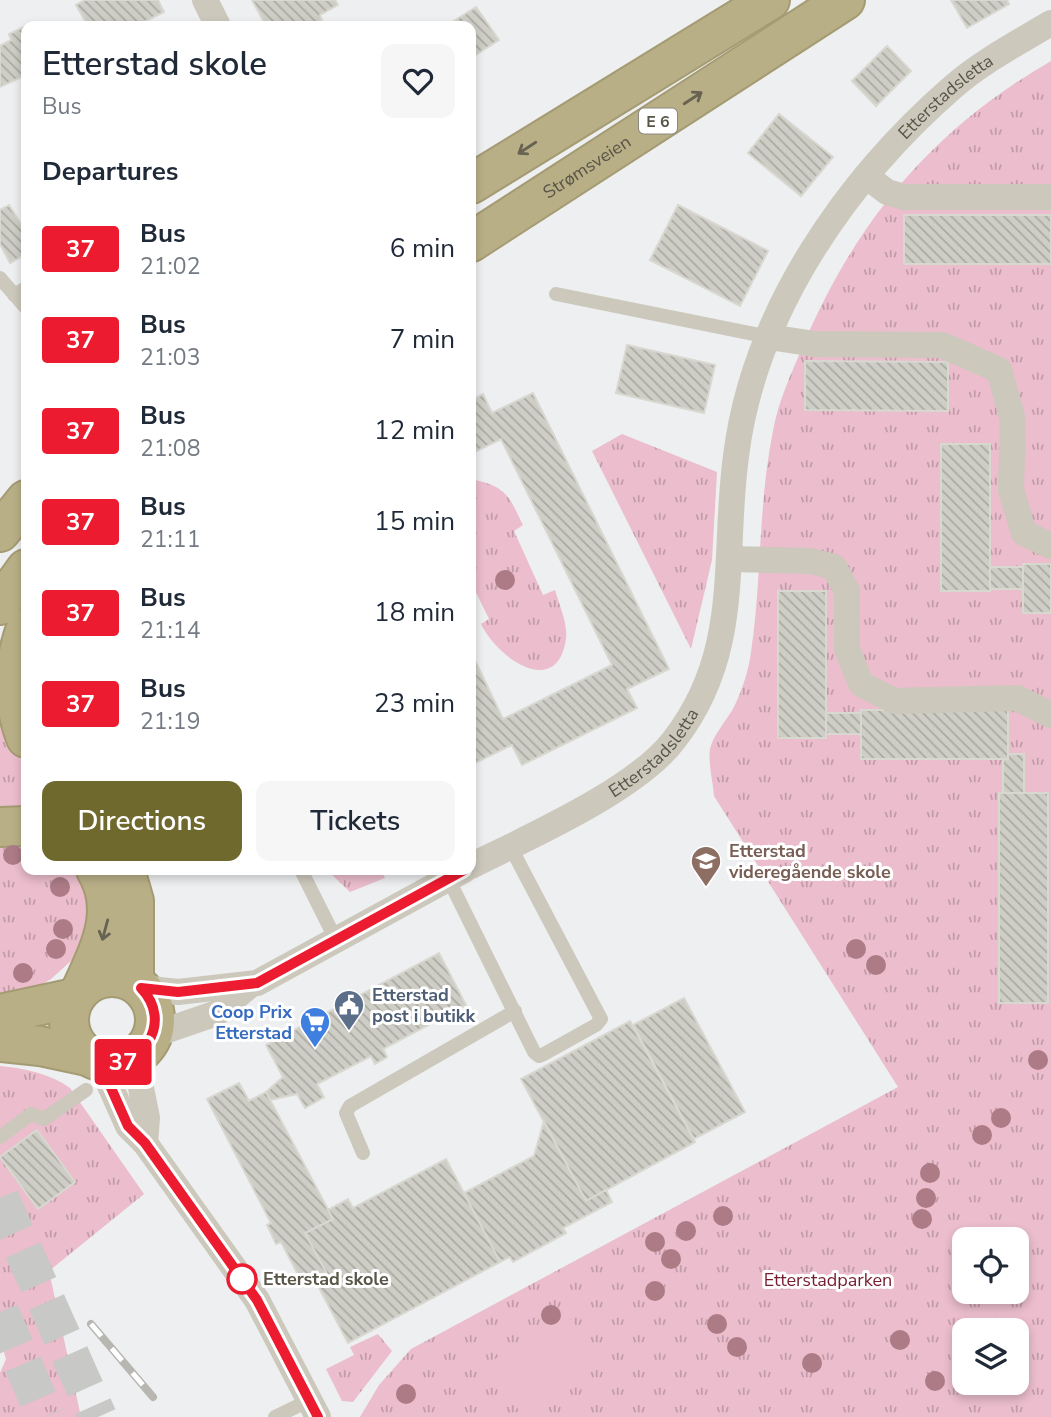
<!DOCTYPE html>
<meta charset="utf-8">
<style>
:root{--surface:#fff;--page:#f6f6f7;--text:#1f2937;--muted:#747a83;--accent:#70692e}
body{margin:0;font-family:"Nunito Sans",sans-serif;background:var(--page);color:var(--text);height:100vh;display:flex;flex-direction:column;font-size:26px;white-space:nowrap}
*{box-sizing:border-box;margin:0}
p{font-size:23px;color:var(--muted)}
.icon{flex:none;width:38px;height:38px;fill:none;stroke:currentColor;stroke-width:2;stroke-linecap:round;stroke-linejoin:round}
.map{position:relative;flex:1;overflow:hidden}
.panel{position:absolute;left:21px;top:21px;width:455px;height:854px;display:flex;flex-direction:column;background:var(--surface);border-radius:14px;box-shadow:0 4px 10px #0003}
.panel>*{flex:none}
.badge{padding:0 14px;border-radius:5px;font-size:24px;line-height:46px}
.fabs{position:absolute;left:952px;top:1227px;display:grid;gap:14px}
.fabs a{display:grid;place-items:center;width:77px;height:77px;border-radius:14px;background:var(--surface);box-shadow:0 4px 10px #0003;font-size:35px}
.map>.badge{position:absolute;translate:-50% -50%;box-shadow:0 0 0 4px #fff}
h2{padding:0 21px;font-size:26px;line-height:63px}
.round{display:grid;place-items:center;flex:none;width:74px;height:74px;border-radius:14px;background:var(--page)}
.overview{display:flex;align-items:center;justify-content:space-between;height:119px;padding:0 21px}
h1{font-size:33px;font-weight:600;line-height:52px}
.primary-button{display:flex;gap:14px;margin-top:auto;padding:14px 21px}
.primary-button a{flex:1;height:80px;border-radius:14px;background:var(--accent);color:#fff;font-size:28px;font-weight:600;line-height:80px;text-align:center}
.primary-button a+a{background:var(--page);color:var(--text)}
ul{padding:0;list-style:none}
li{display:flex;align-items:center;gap:21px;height:91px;padding:0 21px}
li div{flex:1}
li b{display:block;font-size:26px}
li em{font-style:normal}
li .badge{min-width:77px;font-weight:700;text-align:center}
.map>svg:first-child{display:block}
.grass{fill:url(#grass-tufts);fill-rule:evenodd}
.pitch{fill:#ebbdcd}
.building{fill:url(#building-back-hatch);stroke:#d8d8d1;stroke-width:2}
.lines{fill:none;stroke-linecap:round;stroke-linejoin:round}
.highway-tunnel{stroke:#c8c8c6;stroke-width:38;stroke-dasharray:38 19;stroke-linecap:butt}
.highway-casing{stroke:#a59b73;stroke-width:42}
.lane{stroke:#ccc8bc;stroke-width:14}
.street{stroke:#ccc8bc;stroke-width:26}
.highway{stroke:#b9af87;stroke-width:38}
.rail-casing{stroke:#b7b6b0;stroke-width:8}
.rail{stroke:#fff;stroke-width:5;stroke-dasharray:16;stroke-linecap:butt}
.tree{fill:#ac7b86}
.oneway{stroke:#676251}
.line-casing{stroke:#fff;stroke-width:16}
.line{stroke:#ed1b2f;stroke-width:10}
.stop-dot{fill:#fff;stroke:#ed1b2f;stroke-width:3.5}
.labels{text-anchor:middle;stroke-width:6;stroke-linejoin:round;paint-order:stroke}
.shield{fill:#fff;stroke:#8b887e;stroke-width:2}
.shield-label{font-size:16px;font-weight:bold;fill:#595547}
.street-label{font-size:18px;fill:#595547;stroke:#fff}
.education-label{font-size:18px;font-weight:bold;fill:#785e54;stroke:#fff;text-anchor:start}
.service-label{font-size:18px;font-weight:bold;fill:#4e5e75;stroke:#fff;text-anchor:start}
.shop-label{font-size:18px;font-weight:bold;fill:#366cbe;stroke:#fff;text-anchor:end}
.stop-label{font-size:18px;font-weight:bold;fill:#595547;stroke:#fff;text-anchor:start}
.park-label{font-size:18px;fill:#761c30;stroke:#fff}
</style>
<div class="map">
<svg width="1051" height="1417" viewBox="0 0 1051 1417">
<defs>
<pattern id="grass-tufts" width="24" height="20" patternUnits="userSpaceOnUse" patternTransform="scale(1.75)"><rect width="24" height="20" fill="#ebbdcd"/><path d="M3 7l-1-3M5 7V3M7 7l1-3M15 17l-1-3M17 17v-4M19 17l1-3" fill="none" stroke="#c19ca8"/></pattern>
<pattern id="building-back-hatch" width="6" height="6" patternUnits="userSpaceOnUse" patternTransform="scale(1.75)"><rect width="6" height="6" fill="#cecec7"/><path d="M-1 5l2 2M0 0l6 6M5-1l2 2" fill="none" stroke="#aaaaa3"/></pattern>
</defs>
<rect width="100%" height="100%" fill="#edeff0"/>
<!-- grass -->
<path class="grass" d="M1051 61V1417H360L379 1385 411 1349 898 1087 714 796C713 782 708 763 710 749 713 735 727 720 734 707 742 691 749 669 751 652 762 579 758 504 773 431 778 402 791 374 803 346 855 222 933 129 1051 61ZM964 1239H1017V1292H964ZM964 1330H1017V1382H964Z
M622 434 717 472 712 560 691 649 592 451Z
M475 480C507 487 509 497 523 525L514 531 543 595 555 590C559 605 568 623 566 639 557 700 497 658 481 624L489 619 471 582V481Z
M0 704 4 723 26 771V811L0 813Z
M0 839 26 840V870H79L93 896 81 952 51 979 31 991 0 1002Z
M327 870H381L385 878 350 892Z
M0 1066C24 1068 51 1074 70 1088L144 1194 49 1271 81 1417H0V1373L6 1359 0 1339Z
M378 1334 392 1351 353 1402 342 1401 326 1369 354 1355 350 1347Z"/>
<!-- pitch -->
<path class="pitch" d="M572 1319 597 1369 519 1411 493 1360Z"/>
<!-- building -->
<path class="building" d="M85 0H158L164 12 136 26H88L76 5Z
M252 0H335L338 5 320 15 322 20 310 26H266Z
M951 0H1007L1009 4 967 28Z
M476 7 499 40 471 58V26H446Z
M26 26V75L0 87V46L11 40 9 34Z
M887 46 911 71 876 106 852 81Z
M779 114 833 157 801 196 748 153Z
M9 205 26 232V254L10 263 0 244V210Z
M678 205 768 251 740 306 650 260Z
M904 215H1051V264H904Z
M627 345 715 365 704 413 616 393Z
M805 361 948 362V411L805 410Z
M533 393 669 669 627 689 637 708 522 765 512 745 471 765V652L503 719 612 665 501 439 471 454V400L483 394 492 413Z
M941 444H990V591H941Z
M1023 564H1051V613H1023Z
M990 567H1023V589H990Z
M778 591H826V738H778Z
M861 710H1008V759H861Z
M826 713H861V734H826Z
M1008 754H1024V793H1003V759H1008Z
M999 793H1048V1003H999Z
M439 953 466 1005 383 1049 387 1057 375 1064 371 1056 317 1084 324 1097 305 1108 297 1094 270 1100 266 1092 283 1077 266 1045Z
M684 998 745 1112 694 1139 633 1025Z
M630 1021 695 1142 586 1201 521 1079Z
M239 1083 249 1101 266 1092 333 1219 305 1233 327 1274 304 1286 281 1242 276 1244 267 1225 271 1223 207 1099Z
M544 1121 586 1201 606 1190 612 1202 563 1228 566 1233 513 1262 510 1257 500 1262 464 1193 534 1156Z
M37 1130 75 1182 38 1209 0 1157Z
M446 1159 500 1262 348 1343 315 1280 327 1274 305 1233 333 1219 328 1210 348 1199 353 1208Z"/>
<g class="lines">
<!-- highway-tunnel -->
<path class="highway-tunnel" d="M0 1198 98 1417
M0 1312 46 1417"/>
<!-- highway casing -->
<g class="highway-casing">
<g id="highway">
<path d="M471 184 770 0"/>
<path id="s2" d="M471 242 845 0"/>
<path d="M0 532 26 500"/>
<path d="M0 605 26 569"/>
<path d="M26 628C13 664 12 702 26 738"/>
<path d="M0 827 26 826"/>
<path d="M125 870 134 901V982"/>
<circle cx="112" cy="1020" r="43"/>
<path d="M82 988C100 948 120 911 96 870"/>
<path d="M0 1014 74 998"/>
<path d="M0 1042 40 1046 87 1056"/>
</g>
</g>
<!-- lane -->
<path class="lane" d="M0 278 26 308
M556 294 769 337
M14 295 26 288
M301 870 336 940
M448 878 534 1052 539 1056 544 1054 596 1025 601 1019 510 846
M0 1137 31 1114 44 1119 86 1090
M363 1153 346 1113 350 1106 515 1011
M275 1417 310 1400"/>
<!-- street -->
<g class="street">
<path d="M205 0 218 26"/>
<path d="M866 176 887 192 904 197H1051"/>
<path d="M769 337 815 344 942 345 999 370 1013 420 1011 490 1024 533 1051 546"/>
<path d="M729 559 811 561 834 567 847 591V649L861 684 894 701 1017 698 1051 715"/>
<path id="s1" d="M471 866C529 837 636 790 674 740 743 651 722 559 736 456 754 311 847 179 954 86 983 61 1019 42 1051 23"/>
<path d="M141 988 178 992 257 983 464 870"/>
<path d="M153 1035 217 1013 250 985"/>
<path d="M99 1061 128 1126 145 1143 257 1300 318 1417"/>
<path d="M145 1143 147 1118 140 1083 146 1047"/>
</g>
<!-- highway -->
<use href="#highway" class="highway"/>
<!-- rail casing -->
<g class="rail-casing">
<path id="rail" d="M91 1324 153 1397"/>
</g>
<!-- rail -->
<use href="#rail" class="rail"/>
</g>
<!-- trees -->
<g class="tree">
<circle cx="505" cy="580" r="10"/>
<circle cx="13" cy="855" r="10"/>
<circle cx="60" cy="887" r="10"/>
<circle cx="63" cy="929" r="10"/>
<circle cx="56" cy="949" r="10"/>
<circle cx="856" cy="949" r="10"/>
<circle cx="876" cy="965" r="10"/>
<circle cx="23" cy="973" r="10"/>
<circle cx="1038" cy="1060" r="10"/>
<circle cx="1001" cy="1118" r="10"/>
<circle cx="982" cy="1135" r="10"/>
<circle cx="930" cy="1173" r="10"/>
<circle cx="926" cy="1198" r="10"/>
<circle cx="723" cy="1216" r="10"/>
<circle cx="922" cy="1219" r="10"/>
<circle cx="686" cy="1231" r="10"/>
<circle cx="655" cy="1242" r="10"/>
<circle cx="671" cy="1259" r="10"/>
<circle cx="655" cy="1291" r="10"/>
<circle cx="551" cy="1315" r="10"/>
<circle cx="717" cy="1324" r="10"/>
<circle cx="900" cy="1340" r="10"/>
<circle cx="737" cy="1347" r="10"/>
<circle cx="812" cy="1363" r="10"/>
<circle cx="935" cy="1381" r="10"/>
<circle cx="406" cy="1394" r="10"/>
</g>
<!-- one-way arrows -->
<defs><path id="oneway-shaft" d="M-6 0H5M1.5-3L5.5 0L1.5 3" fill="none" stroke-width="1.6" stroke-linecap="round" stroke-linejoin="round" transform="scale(1.75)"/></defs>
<g class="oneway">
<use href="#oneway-shaft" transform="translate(693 98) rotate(-33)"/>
<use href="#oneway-shaft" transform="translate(527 148) rotate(147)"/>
<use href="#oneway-shaft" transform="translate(105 930) rotate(105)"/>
</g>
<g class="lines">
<!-- line casing -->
<g class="line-casing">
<path id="line" d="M318 1417 257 1300 145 1143 128 1126 99 1061C143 1070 174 1022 141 988L178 992 257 983 464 870"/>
</g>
<!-- line -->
<use href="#line" class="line"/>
</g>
<!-- icons -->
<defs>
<g id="school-pin" transform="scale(1.575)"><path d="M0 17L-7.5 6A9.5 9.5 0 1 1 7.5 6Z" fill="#8d6e63" stroke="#fff"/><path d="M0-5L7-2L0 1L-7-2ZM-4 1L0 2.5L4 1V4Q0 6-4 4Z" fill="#fff"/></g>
<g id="civic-pin" transform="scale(1.575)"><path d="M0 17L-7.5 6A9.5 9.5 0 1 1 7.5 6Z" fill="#5c6f8a" stroke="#fff"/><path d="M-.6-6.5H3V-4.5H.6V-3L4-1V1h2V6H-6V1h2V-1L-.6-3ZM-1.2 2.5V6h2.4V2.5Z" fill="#fff"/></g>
<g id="supermarket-pin" transform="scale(1.575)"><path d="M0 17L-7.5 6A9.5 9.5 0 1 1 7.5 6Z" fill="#3f7fe0" stroke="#fff"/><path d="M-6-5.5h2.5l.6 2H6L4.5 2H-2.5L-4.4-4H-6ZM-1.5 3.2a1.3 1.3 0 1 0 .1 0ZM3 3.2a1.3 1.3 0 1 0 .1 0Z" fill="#fff"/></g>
</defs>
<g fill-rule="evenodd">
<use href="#school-pin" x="706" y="861"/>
<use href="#civic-pin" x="349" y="1005"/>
<use href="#supermarket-pin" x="315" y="1022"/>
</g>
<!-- markers -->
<circle class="stop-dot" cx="242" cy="1279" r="14"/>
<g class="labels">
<!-- shield labels -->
<rect class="shield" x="639" y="108.5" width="38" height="25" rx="5"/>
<g class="shield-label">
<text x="658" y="127">E 6</text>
</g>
<!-- street labels -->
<g class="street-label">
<text dy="6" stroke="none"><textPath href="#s1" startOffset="962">Etterstadsletta</textPath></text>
<text dy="6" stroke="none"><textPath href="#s2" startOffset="138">Strømsveien</textPath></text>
<text dy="6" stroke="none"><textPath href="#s1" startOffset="217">Etterstadsletta</textPath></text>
</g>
<!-- education labels -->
<g class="education-label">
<text x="729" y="857">Etterstad<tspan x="729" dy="21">videregående skole</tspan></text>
</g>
<!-- service labels -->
<g class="service-label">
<text x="372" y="1001">Etterstad<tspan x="372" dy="21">post i butikk</tspan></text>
</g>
<!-- shop labels -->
<g class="shop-label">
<text x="292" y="1018">Coop Prix<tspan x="292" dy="21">Etterstad</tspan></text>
</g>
<!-- stop labels -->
<g class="stop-label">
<text x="263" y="1285">Etterstad skole</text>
</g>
<!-- park labels -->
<g class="park-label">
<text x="828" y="1286">Etterstadparken</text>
</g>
</g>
</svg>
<div class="fabs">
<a><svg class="icon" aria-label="locate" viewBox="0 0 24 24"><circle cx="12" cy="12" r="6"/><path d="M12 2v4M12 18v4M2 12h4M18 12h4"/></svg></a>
<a><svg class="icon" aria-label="layers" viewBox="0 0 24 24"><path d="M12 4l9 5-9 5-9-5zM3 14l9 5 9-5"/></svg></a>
</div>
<b class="badge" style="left:123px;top:1062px;background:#ed1b2f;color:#fff">37</b>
<section class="panel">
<div class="overview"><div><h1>Etterstad skole</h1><p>Bus</p></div><a class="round"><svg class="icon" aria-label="heart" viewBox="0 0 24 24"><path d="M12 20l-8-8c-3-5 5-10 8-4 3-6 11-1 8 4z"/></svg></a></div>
<h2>Departures</h2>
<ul>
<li><span class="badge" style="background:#ed1b2f;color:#fff">37</span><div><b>Bus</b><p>21:02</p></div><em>6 min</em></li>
<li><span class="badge" style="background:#ed1b2f;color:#fff">37</span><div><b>Bus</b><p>21:03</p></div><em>7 min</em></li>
<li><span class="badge" style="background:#ed1b2f;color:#fff">37</span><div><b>Bus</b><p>21:08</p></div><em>12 min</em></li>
<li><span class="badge" style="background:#ed1b2f;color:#fff">37</span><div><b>Bus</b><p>21:11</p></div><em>15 min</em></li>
<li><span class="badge" style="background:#ed1b2f;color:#fff">37</span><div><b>Bus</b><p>21:14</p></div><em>18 min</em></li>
<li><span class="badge" style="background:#ed1b2f;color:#fff">37</span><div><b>Bus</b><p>21:19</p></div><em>23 min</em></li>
</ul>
<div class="primary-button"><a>Directions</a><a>Tickets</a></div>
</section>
</div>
